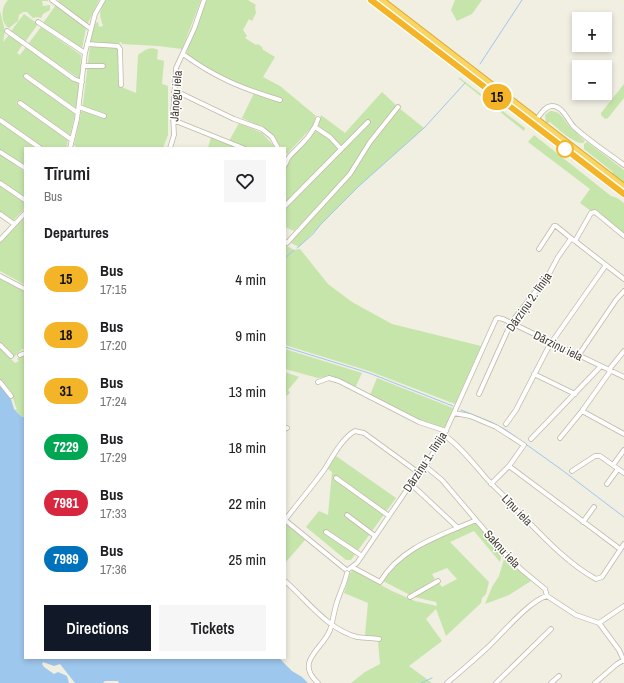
<!DOCTYPE html>
<meta charset="utf-8">
<style>
:root{--surface:#fff;--page:#f6f6f6;--text:#202124;--muted:#757577;--accent:#111827}
body{margin:0;font-family:"Archivo Narrow",sans-serif;background:var(--page);color:var(--text);height:100vh;display:flex;flex-direction:column;font-size:15px;white-space:nowrap}
*{box-sizing:border-box;margin:0}
p{font-size:13px;color:var(--muted)}
.icon{flex:none;width:22px;height:22px;fill:none;stroke:currentColor;stroke-width:2;stroke-linecap:round;stroke-linejoin:round}
.map{position:relative;flex:1;overflow:hidden}
.sheet{position:absolute;left:24px;top:147px;width:262px;height:512px;display:flex;flex-direction:column;background:var(--surface);border-radius:0px;box-shadow:0 2px 6px #0003}
.sheet>*{flex:none}
.badge{padding:0 8px;border-radius:13px;font-size:14px;line-height:26px}
.tools{position:absolute;left:572px;top:12px;display:grid;gap:8px}
.tools a{display:grid;place-items:center;width:40px;height:40px;border-radius:0px;background:var(--surface);box-shadow:0 2px 6px #0003;font-size:20px}
.map>.badge{position:absolute;translate:-50% -50%;box-shadow:0 0 0 2px #fff}
h2{padding:0 20px;font-size:15px;line-height:36px}
.round{display:grid;place-items:center;flex:none;width:42px;height:42px;border-radius:0px;background:var(--page)}
.headline{display:flex;align-items:center;justify-content:space-between;height:68px;padding:0 20px}
h1{font-size:19px;font-weight:600;line-height:30px}
.action{display:flex;gap:8px;margin-top:auto;padding:8px 20px}
.action a{flex:1;height:46px;border-radius:0px;background:var(--accent);color:#fff;font-size:16px;font-weight:600;line-height:46px;text-align:center}
.action a+a{background:var(--page);color:var(--text)}
ul{padding:0;list-style:none}
li{display:flex;align-items:center;gap:12px;height:56px;padding:0 20px}
li div{flex:1}
li b{display:block;font-size:15px}
li em{font-style:normal}
li .badge{min-width:44px;font-weight:700;text-align:center}
.map>svg:first-child{display:block}
.green{fill:#c6e5ab}
.water{fill:#9ec7ee}
.lines{fill:none;stroke-linecap:round;stroke-linejoin:round}
.stream{stroke:#9ec7ee;stroke-width:1}
.minor-casing{stroke:#bfb9a8;stroke-width:5.5}
.highway-casing{stroke:#daaa33;stroke-width:8}
.minor{stroke:#fff;stroke-width:4}
.highway{stroke:#fbd562;stroke-width:6}
.line-casing{stroke:#fff;stroke-width:9}
.line{stroke:#f4b427;stroke-width:6}
.stop-dot{fill:#fff;stroke:#f4b427;stroke-width:2}
.labels{text-anchor:middle;stroke-width:3;stroke-linejoin:round;paint-order:stroke}
.street-label{font-size:12px;fill:#423d33;stroke:#fff}
</style>
<div class="map">
<svg width="624" height="683" viewBox="0 0 624 683">
<rect width="100%" height="100%" fill="#f1eee2"/>
<!-- green -->
<path class="green" d="M8 0H48V1H42L43 6 50 5V10L43 14 41 18 37 17 33 18 27 12H23L19 15 18 21 9 28C0 22 1 7 8 0Z
M59 0H99L87 25 58 2Z
M105 0H201L182 49 158 46 122 44 121 42 116 44 90 42 95 23 98 22 99 27 103 26C99 14 99 12 105 0Z
M207 0H248L256 5 255 7 256 13 252 21 249 19 243 30 247 36 245 38 256 45 258 44 263 48 262 49 275 57 263 77 280 86 316 116 313 126 287 154 285 152V148H282C268 130 262 127 242 118L255 91 220 76 187 55V51Z
M455 0H482L472 14 457 21 451 10Z
M56 5 86 28 82 49 43 23Z
M0 11 5 31 3 42 9 35 23 44 17 53 20 55 26 47 79 84 76 108 26 73 23 76 75 114 70 135 19 100 16 103 68 140 66 148H44L0 117Z
M24 14 38 24 25 42 11 31Z
M41 27 81 55 80 79 28 44Z
M90 46 119 48V86L136 93 138 55C145 50 150 46 158 50L157 59 164 61 162 84 168 86V135L163 148H78L74 145 83 104Z
M458 78H460L525 128 524 131Z
M624 84V98L608 118 605 119 601 115V113Z
M382 92 397 106 370 139 347 175 294 231 285 227V209L371 122 369 120 341 146 331 135 318 126 321 115 345 133Z
M399 108 424 128 359 186 299 247 289 242 326 203 353 172 366 150Z
M550 111C560 110 564 120 570 127 575 132 580 136 585 141L583 143C574 144 557 128 550 122L548 123 546 122 545 115Z
M0 122 37 148H25V167L0 150Z
M239 123 262 133 276 148H208L211 137 228 143Z
M316 131 324 135 339 149 285 203V167L291 157Z
M534 135 611 196 617 198 624 203V235L580 203 590 189 528 142Z
M587 142 624 170V183L612 174 613 172 584 149V144Z
M0 154 25 172V199L0 181Z
M0 184 25 202V208L13 221 0 212Z
M25 217V285L0 271V243Z
M285 245 294 250 300 249 328 284 352 302 392 324 481 346 455 404 369 371 285 345Z
M0 277 25 290V350L22 349 13 358 0 343Z
M0 348 15 363 19 361 17 359 23 355 24 356H25V417H22L15 409H17L15 405 11 391 0 379Z
M285 349 362 373 355 388 330 376 318 378 285 369Z
M285 372 299 377 288 390 290 393 285 397Z
M377 378 453 408 445 428 420 420 370 395Z
M336 456 396 498 351 560H346L306 527 319 511 328 515 332 472 327 468Z
M285 523 305 540 285 563Z
M476 523 502 553 500 562 474 531 450 542 489 582 486 594 481 599H482L481 603 446 636 436 609 426 619 442 641 409 666 432 683H351L365 672 380 664 378 641 365 635 368 603 344 593 350 573 353 570 392 591 415 601 437 606 436 602 414 597 439 583 442 587 457 579 447 568 432 574 435 579 410 595 383 581C389 576 393 567 399 562 421 543 449 533 476 523Z
M508 558 531 581 509 595 485 604 492 587 499 576 504 559Z"/>
<!-- water -->
<path class="water" d="M0 383 10 396 14 409 22 417H25V658H279L292 671 302 677 308 683H119L118 681H105L103 683H75L60 664 54 666 43 662 42 664 44 667 54 674 58 672 67 676 69 683H0Z"/>
<g class="lines">
<!-- stream -->
<path class="stream" d="M480 64 522 0
M297 248 313 234 320 225 359 186 424 128 465 83
M285 262 286 257 294 250
M285 347 369 373 453 406
M461 410 491 422 506 430 562 470 624 517
M421 683 432 678"/>
<!-- minor casing -->
<g class="minor-casing">
<path id="minor" d="M52 0 91 29
M38 22 85 53
M7 31 74 79 82 82
M87 44 118 46 120 49 121 85
M183 54C216 78 241 88 280 100
M83 66H103
M26 76 78 113
M174 92 182 94 234 119 262 129 272 137 278 148
M20 103 72 140
M79 107 104 116
M0 120 40 148
M173 120 243 148
M536 120C540 115 545 106 552 106 563 106 568 121 574 127 589 141 608 153 624 165
M315 127 330 137 341 149
M70 148 77 119 85 53 95 14 103 0
M170 148 174 135 173 115 176 68 194 29 204 0
M0 152 25 168
M285 165C287 162 287 159 289 157 300 145 313 135 318 119
M0 183 25 200
M285 206 368 122
M0 214 14 224
M0 240 25 213
M575 241 591 213 595 212 624 236
M285 242 287 243 350 174 370 142 398 107
M539 249 554 226H556L572 239
M0 276 25 289
M0 345 11 356
M20 355 25 353
M578 356 616 300 624 291
M534 374 575 394
M0 382 11 396
M318 382 329 378 339 381 419 422 446 431
M479 394 511 323 549 274 558 257 570 240 572 239 575 241 624 279
M582 411 624 434
M454 413 470 416 496 427 524 445 509 466 491 484
M506 424 516 410 549 346 606 265
M285 429 287 428
M444 435C460 446 473 463 486 478 496 489 507 498 516 509 541 534 565 562 596 579L602 577 624 544
M560 438 582 411 609 373 611 367 624 351
M531 439 601 366
M613 465 624 450
M425 466 442 480 505 554 522 570 545 589 547 596 576 615 599 623 619 650 624 661
M509 466 620 549
M572 471 595 456H600L624 473
M336 478 389 516
M411 484 458 528
M607 484 618 469
M347 515 375 536
M285 520C298 503 312 487 324 470 332 458 342 438 355 431L364 433 419 473
M285 520 345 569
M583 522 594 507
M326 532 362 556
M352 567 380 582C401 547 440 536 476 520
M349 569 357 563 408 488 425 466 444 435 496 319 498 318 503 319 624 377
M285 581C307 600 327 629 357 637 364 638 372 638 379 639
M410 597 438 581
M599 623 624 606
M318 683C294 661 323 649 330 630 333 621 334 611 337 602 340 592 345 583 347 573
M447 683C460 672 474 660 487 648 501 635 530 600 547 596
M496 683 551 629
M551 683 559 676
M595 683 617 664 624 660"/>
</g>
<!-- highway casing -->
<g class="highway-casing">
<path id="highway" d="M371 0 624 194
M381 0 624 187"/>
</g>
<!-- minor -->
<use href="#minor" class="minor"/>
<!-- highway -->
<use href="#highway" class="highway"/>
</g>
<g class="lines">
<!-- line casing -->
<g class="line-casing">
<path id="line" d="M371 0 624 194"/>
</g>
<!-- line -->
<use href="#line" class="line"/>
</g>
<!-- markers -->
<circle class="stop-dot" cx="565" cy="149" r="8"/>
<g class="labels">
<!-- street labels -->
<g class="street-label">
<text transform="translate(176 96) rotate(-86)" y="4">Jāņogu iela</text>
<text transform="translate(529 302) rotate(-55)" y="4">Dārziņu 2. līnija</text>
<text transform="translate(558 346) rotate(26)" y="4">Dārziņu iela</text>
<text transform="translate(425 462) rotate(-57)" y="4">Dārziņu 1. līnija</text>
<text transform="translate(517 510) rotate(46)" y="4">Līņu iela</text>
<text transform="translate(502 549) rotate(47)" y="4">Sakņu iela</text>
</g>
</g>
</svg>
<div class="tools">
<a>+</a>
<a>−</a>
</div>
<b class="badge" style="left:497px;top:97px;background:#f4b427;color:#111">15</b>
<section class="sheet">
<div class="headline"><div><h1>Tīrumi</h1><p>Bus</p></div><a class="round"><svg class="icon" aria-label="heart" viewBox="0 0 24 24"><path d="M12 20l-8-8c-3-5 5-10 8-4 3-6 11-1 8 4z"/></svg></a></div>
<h2>Departures</h2>
<ul>
<li><span class="badge" style="background:#f4b427;color:#111">15</span><div><b>Bus</b><p>17:15</p></div><em>4 min</em></li>
<li><span class="badge" style="background:#f4b427;color:#111">18</span><div><b>Bus</b><p>17:20</p></div><em>9 min</em></li>
<li><span class="badge" style="background:#f4b427;color:#111">31</span><div><b>Bus</b><p>17:24</p></div><em>13 min</em></li>
<li><span class="badge" style="background:#00a651;color:#fff">7229</span><div><b>Bus</b><p>17:29</p></div><em>18 min</em></li>
<li><span class="badge" style="background:#d7263d;color:#fff">7981</span><div><b>Bus</b><p>17:33</p></div><em>22 min</em></li>
<li><span class="badge" style="background:#0072bc;color:#fff">7989</span><div><b>Bus</b><p>17:36</p></div><em>25 min</em></li>
</ul>
<div class="action"><a>Directions</a><a>Tickets</a></div>
</section>
</div>
